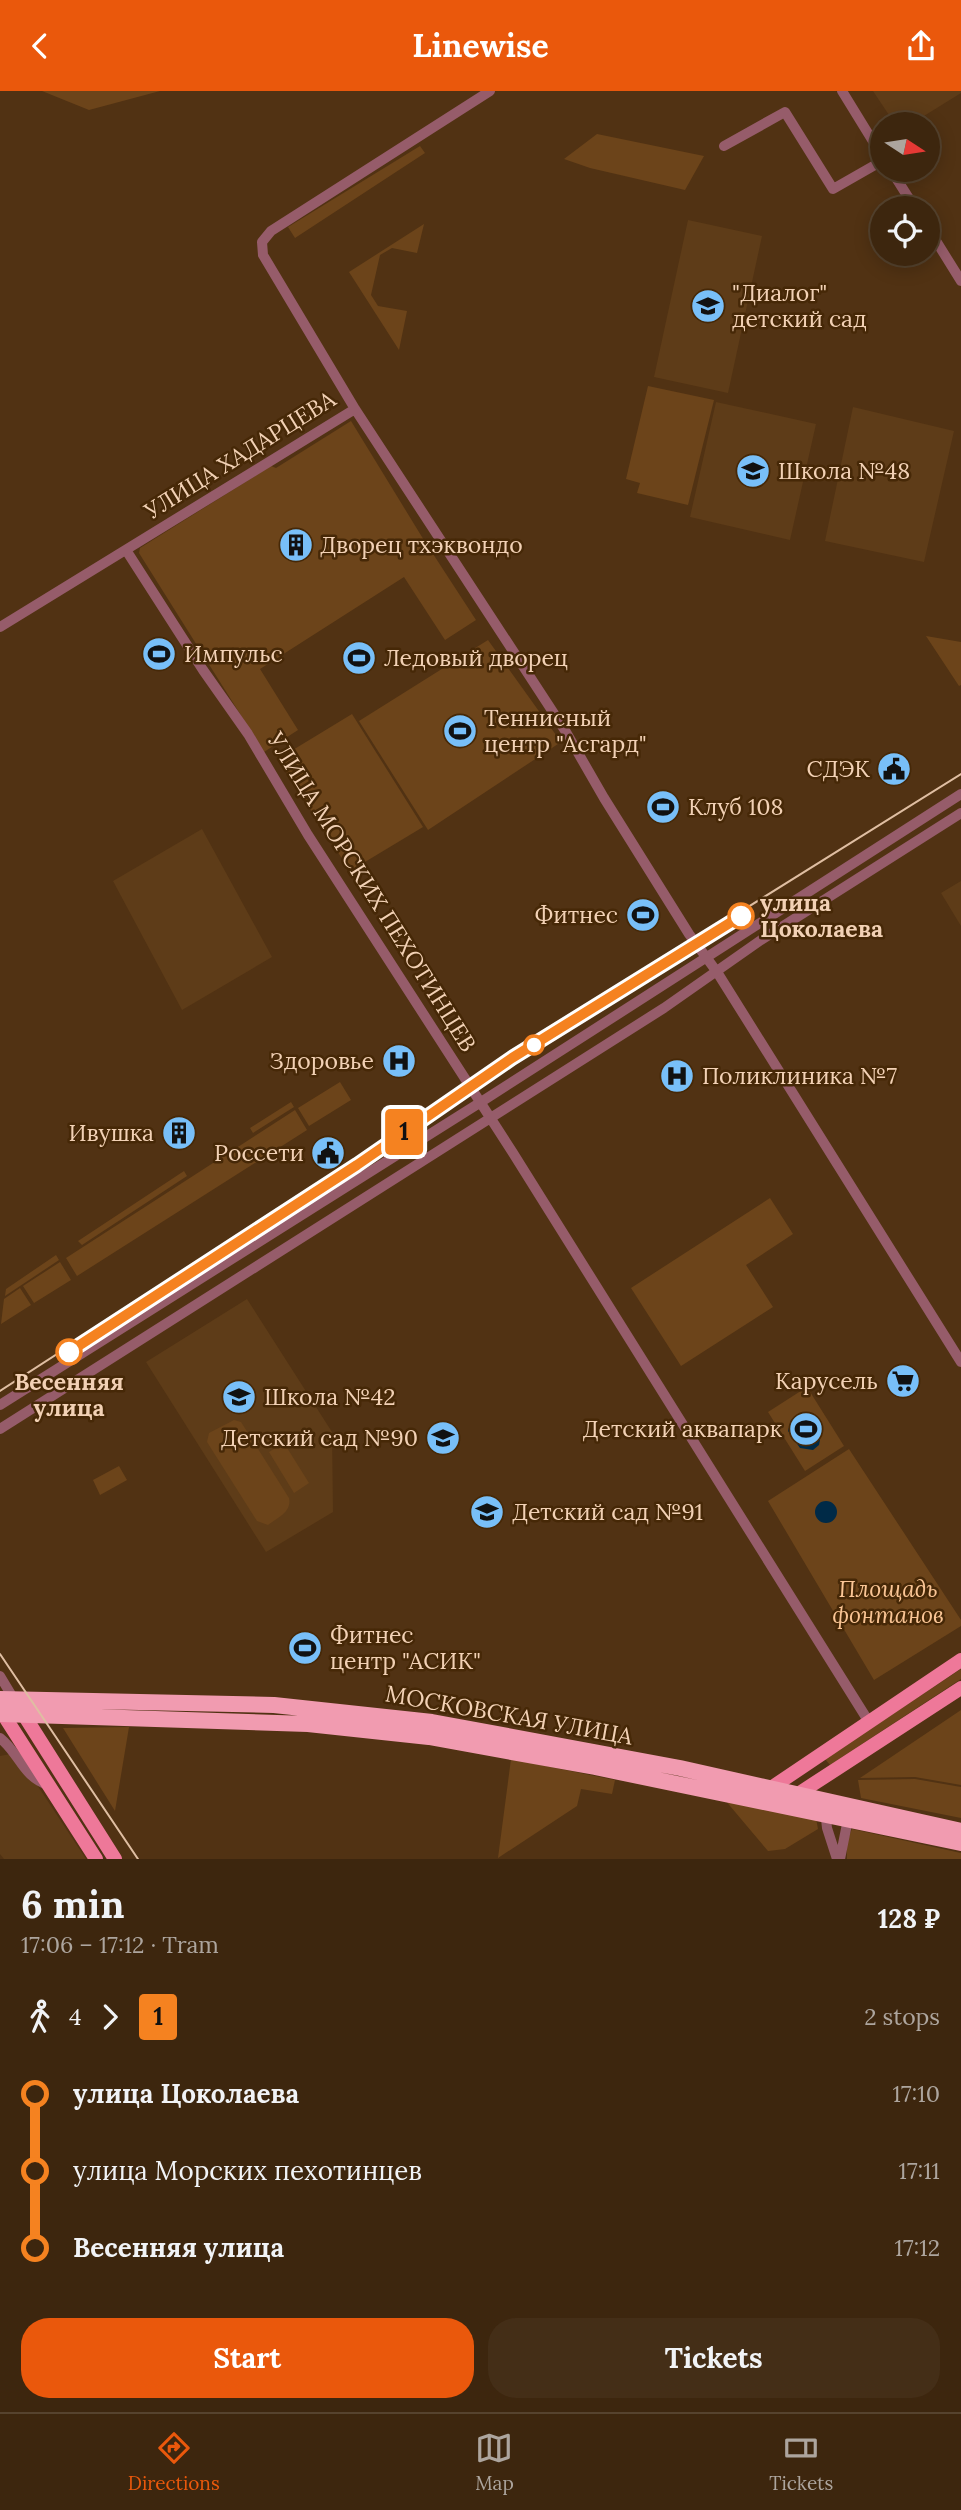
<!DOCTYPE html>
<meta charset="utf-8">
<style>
:root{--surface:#3d260e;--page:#442e17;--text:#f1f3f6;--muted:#ada59e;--line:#56432e;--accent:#ea580c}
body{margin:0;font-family:Lora,serif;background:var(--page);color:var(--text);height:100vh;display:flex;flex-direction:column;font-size:26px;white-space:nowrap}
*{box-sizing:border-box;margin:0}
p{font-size:23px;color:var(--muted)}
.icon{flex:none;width:38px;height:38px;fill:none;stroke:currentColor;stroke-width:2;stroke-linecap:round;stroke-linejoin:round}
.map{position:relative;height:1768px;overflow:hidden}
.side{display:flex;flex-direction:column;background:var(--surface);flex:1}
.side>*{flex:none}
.badge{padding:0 14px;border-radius:5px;font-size:24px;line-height:46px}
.needle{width:46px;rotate:102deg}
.buttons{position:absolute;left:870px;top:21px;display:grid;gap:14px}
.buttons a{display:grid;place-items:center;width:70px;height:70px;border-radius:50%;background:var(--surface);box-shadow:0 4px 18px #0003,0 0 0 2px var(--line);font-size:35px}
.map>.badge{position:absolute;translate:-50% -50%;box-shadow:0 0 0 4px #fff}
.legs{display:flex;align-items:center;gap:10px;height:77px;padding:0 21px;font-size:23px}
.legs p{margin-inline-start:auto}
.summary{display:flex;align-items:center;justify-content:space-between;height:119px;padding:0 21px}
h1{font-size:38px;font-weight:700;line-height:52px}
.action{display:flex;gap:14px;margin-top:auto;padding:14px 21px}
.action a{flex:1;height:80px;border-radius:28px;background:var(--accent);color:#fff;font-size:28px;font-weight:700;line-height:80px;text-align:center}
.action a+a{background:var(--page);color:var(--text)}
ul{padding:0 21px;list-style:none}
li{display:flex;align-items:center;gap:24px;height:77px;font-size:26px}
li i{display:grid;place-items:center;width:10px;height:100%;margin:0 9px;background:currentColor}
li i::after{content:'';width:18px;height:18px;margin:-9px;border:5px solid;border-radius:50%;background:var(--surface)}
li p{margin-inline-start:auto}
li:first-child i{background:linear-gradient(#0000 50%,currentColor 0)}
li:last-child i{background:linear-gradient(currentColor 50%,#0000 0)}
header{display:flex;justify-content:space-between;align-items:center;height:91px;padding:0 21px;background:var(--accent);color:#fff;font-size:32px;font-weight:700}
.tab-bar{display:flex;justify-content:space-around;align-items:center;height:98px;border-top:2px solid var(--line);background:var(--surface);font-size:19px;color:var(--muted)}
.tab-bar a{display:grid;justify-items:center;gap:4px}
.tab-bar .active{color:var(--accent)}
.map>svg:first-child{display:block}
.built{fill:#5e3c18}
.green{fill:#6c441a}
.water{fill:#002a47}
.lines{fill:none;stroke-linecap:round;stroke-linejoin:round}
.minor{stroke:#965c6a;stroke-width:10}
.major{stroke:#ee7899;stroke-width:14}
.highway{stroke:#f19bb0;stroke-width:16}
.tram{stroke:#dfbea2;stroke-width:2}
.line-1-casing{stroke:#fff;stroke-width:16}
.line-1{stroke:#f58220;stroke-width:10}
.stop-1-dot{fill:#fff;stroke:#f58220;stroke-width:3.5}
.labels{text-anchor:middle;stroke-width:5;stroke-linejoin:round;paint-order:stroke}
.poi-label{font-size:23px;fill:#f2d1b5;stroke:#462807;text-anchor:start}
.street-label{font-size:23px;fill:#f2d1b5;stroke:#462807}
.stop-label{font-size:23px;font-weight:bold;fill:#f2d1b5;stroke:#462807;text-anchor:start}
.park-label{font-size:23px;font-style:italic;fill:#fac595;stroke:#462807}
</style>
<header><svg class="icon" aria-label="back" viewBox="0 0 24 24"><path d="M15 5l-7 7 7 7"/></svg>Linewise<svg class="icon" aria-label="share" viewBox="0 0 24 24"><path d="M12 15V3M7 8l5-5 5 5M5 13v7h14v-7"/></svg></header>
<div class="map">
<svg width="961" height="1768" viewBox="0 0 961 1768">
<rect width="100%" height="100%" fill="#513213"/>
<!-- built -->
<path class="built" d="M873 0H961V2L911 33H895Z
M688 129 762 145 728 302 654 286Z
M716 311 816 333 790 449 690 426Z
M853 316 954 340 924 471 825 450Z
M202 738 272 866 182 919 113 790Z
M961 790V835L941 802Z
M247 1208 332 1341 333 1421 266 1461 146 1271Z
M16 1662 86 1768H4L0 1763V1665Z"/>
<!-- green -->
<path class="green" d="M42 0H160L89 19Z
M597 43 704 65 685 99 590 77 564 68Z
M420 55 425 62 295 147 288 136Z
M424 133 417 162 392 157 380 164 371 204 378 215 407 220 399 259 349 181Z
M648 295 714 309 688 414 637 402 640 392 626 388Z
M351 330 422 446 476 529 445 549 404 486 260 578 298 639 264 661 139 462 140 457 271 375 276 377Z
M926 545 961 551V594L959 595Z
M488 549 561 651 428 739 359 630Z
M352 623 423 736 350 780 278 668Z
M340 991 351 1009 309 1035 298 1017Z
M291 1011 294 1016 253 1042 250 1037Z
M295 1019 307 1039 77 1185 66 1167Z
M184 1080 187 1085 82 1154 78 1150Z
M770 1107 793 1143 746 1174 773 1216 681 1275 631 1197Z
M56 1164 59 1169 5 1205 6 1198Z
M60 1171 71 1189 34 1212 23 1195Z
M20 1197 31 1214 1 1233 4 1208Z
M807 1296 844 1355 805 1380 768 1321Z
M234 1329 241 1331 289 1407C292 1421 278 1426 268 1434L257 1430 207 1351 209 1342Z
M284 1352 309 1392 294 1402 269 1361Z
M849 1358 961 1529V1535L874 1589 768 1410Z
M119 1375 127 1389 100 1404 93 1389Z
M961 1578V1588L830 1674 825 1668Z
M961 1619V1694L915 1686 860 1687Z
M129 1636 115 1720 63 1637Z
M511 1668 615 1689 612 1703 581 1698 577 1715 498 1767Z
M915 1688 961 1696V1727L861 1707 858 1689Z
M725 1709 816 1727 818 1738 785 1758 768 1760Z
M852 1738 961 1762V1768H847V1751Z"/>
<!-- water -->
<path class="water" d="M802 1324 812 1328 811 1331 804 1333 803 1336 805 1342 820 1349 819 1354 813 1359 800 1357 788 1340 791 1329Z
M815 1421a11 11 0 1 1 22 0a11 11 0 1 1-22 0Z"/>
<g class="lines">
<!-- minor -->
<path class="minor" d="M490 0 271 140 262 151 263 164 355 318 566 641 604 707 689 843 717 881 961 1271
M842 0 882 65
M724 55 785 21 833 98 882 70
M891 79 915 117
M928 137 961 190
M126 459 203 579 248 643 308 744 513 1062 869 1631
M0 536 355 318
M0 1314 481 1011 961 703
M0 1338 664 917 761 849 961 722
M0 1585 15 1610
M0 1647C20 1663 22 1685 48 1694
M825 1719 827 1737 837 1768
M840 1768 849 1723"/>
<!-- major -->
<path class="major" d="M3 1623 96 1768
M24 1624 115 1768
M771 1697 961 1569
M796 1709 798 1703 961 1597"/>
<!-- highway -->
<path class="highway" d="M0 1608 274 1614 432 1631 680 1677 961 1740
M0 1623 308 1633 429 1646 595 1676 961 1752"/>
<!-- tram -->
<path class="tram" d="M0 1300 329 1087 455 999 961 683
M0 1563 138 1768"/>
</g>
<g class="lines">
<!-- line-1 casing -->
<g class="line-1-casing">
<path id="line-1" d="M69 1261 357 1074 512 967 741 825"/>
</g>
<!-- line-1 -->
<use href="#line-1" class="line-1"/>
</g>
<!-- icons -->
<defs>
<g id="school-disc" transform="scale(1.75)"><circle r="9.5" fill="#78bff8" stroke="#462807"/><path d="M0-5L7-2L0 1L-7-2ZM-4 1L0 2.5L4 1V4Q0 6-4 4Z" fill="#111"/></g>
<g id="building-disc" transform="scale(1.75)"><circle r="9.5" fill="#78bff8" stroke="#462807"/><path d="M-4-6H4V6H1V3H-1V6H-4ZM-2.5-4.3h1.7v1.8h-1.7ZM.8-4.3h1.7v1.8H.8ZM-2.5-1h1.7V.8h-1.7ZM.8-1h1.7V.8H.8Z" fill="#111"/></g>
<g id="stadium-disc" transform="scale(1.75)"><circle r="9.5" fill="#78bff8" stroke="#462807"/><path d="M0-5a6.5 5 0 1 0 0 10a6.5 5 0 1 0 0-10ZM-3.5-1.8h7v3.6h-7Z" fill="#111"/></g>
<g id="civic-disc" transform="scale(1.75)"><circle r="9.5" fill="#78bff8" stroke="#462807"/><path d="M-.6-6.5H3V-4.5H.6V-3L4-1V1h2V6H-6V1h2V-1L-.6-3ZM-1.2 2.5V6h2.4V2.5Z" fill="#111"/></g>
<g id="hospital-disc" transform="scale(1.75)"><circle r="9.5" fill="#78bff8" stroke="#462807"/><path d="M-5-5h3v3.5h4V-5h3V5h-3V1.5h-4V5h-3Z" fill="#111"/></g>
<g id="supermarket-disc" transform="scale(1.75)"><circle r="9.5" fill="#78bff8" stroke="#462807"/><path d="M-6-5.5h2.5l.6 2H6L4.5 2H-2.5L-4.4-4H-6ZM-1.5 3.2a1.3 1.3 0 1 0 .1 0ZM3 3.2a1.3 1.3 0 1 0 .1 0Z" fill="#111"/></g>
</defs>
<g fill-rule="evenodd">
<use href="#school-disc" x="708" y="215"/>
<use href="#school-disc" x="753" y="380"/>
<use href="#building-disc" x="296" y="454"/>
<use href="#stadium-disc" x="159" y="563"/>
<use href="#stadium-disc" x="359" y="567"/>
<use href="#stadium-disc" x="460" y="640"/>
<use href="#civic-disc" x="894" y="678"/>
<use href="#stadium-disc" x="663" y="716"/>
<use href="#stadium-disc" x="643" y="824"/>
<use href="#hospital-disc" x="399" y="970"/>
<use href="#hospital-disc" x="677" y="985"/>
<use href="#building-disc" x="179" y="1042"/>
<use href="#civic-disc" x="328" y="1062"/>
<use href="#supermarket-disc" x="903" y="1290"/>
<use href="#school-disc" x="239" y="1306"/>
<use href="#stadium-disc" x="806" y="1338"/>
<use href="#school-disc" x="443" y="1347"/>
<use href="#school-disc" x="487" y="1421"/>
<use href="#stadium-disc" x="305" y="1557"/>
</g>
<!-- markers -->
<g class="stop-1-dot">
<circle cx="741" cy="825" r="12"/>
<circle cx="534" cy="954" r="9"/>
<circle cx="69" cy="1261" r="12"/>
</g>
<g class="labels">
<!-- poi labels -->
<g class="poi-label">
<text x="732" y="210">"Диалог"<tspan x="732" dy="26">детский сад</tspan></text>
<text x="778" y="388">Школа №48</text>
<text x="320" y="462">Дворец тхэквондо</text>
<text x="184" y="571">Импульс</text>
<text x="384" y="575">Ледовый дворец</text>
<text x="484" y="635">Теннисный<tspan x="484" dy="26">центр "Асгард"</tspan></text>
<text x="870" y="686" text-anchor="end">СДЭК</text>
<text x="688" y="724">Клуб 108</text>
<text x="618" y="832" text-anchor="end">Фитнес</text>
<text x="374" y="978" text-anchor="end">Здоровье</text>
<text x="702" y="993">Поликлиника №7</text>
<text x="154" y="1050" text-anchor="end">Ивушка</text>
<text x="304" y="1070" text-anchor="end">Россети</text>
<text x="878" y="1298" text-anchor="end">Карусель</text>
<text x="264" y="1314">Школа №42</text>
<text x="782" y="1346" text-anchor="end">Детский аквапарк</text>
<text x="418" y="1355" text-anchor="end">Детский сад №90</text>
<text x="512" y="1429">Детский сад №91</text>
<text x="330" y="1552">Фитнес<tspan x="330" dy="26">центр "АСИК"</tspan></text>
</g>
<!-- street labels -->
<g class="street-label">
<text transform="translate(240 364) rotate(-32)" y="8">УЛИЦА ХАДАРЦЕВА</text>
<text transform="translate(372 801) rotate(58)" y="8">УЛИЦА МОРСКИХ ПЕХОТИНЦЕВ</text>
<text transform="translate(509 1624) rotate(10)" y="8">МОСКОВСКАЯ УЛИЦА</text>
</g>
<!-- stop labels -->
<g class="stop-label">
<text x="760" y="820">улица<tspan x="760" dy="26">Цоколаева</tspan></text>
<text x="69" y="1299" text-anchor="middle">Весенняя<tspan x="69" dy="26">улица</tspan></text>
</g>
<!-- park labels -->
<g class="park-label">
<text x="888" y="1506">Площадь<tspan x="888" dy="26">фонтанов</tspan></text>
</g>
</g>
</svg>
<div class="buttons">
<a><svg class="needle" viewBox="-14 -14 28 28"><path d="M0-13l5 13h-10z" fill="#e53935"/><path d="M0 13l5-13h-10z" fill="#ada59e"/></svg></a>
<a><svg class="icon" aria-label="locate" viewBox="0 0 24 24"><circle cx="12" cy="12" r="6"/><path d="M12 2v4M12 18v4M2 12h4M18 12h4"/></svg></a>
</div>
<b class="badge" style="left:404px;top:1041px;background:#f58220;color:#111">1</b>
</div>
<section class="side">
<div class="summary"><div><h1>6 min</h1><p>17:06 – 17:12 · Tram</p></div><b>128 ₽</b></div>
<div class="legs"><svg class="icon" aria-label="walk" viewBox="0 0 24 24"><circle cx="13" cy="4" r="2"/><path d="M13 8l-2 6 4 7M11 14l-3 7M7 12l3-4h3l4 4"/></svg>4<svg class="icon" aria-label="forward" viewBox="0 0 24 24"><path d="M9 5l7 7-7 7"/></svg><b class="badge" style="background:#f58220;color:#111">1</b><p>2 stops</p></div>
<ul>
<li><i style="color:#f58220"></i><b>улица Цоколаева</b><p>17:10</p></li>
<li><i style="color:#f58220"></i><span>улица Морских пехотинцев</span><p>17:11</p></li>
<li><i style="color:#f58220"></i><b>Весенняя улица</b><p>17:12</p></li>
</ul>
<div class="action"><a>Start</a><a>Tickets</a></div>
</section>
<nav class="tab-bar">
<a class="active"><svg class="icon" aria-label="directions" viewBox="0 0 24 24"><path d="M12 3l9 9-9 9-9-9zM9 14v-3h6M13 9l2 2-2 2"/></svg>Directions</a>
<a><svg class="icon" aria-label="map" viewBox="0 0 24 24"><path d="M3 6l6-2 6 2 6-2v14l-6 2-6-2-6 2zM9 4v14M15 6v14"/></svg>Map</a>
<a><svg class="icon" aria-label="tickets" viewBox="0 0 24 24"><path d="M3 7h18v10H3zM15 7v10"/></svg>Tickets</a>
</nav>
